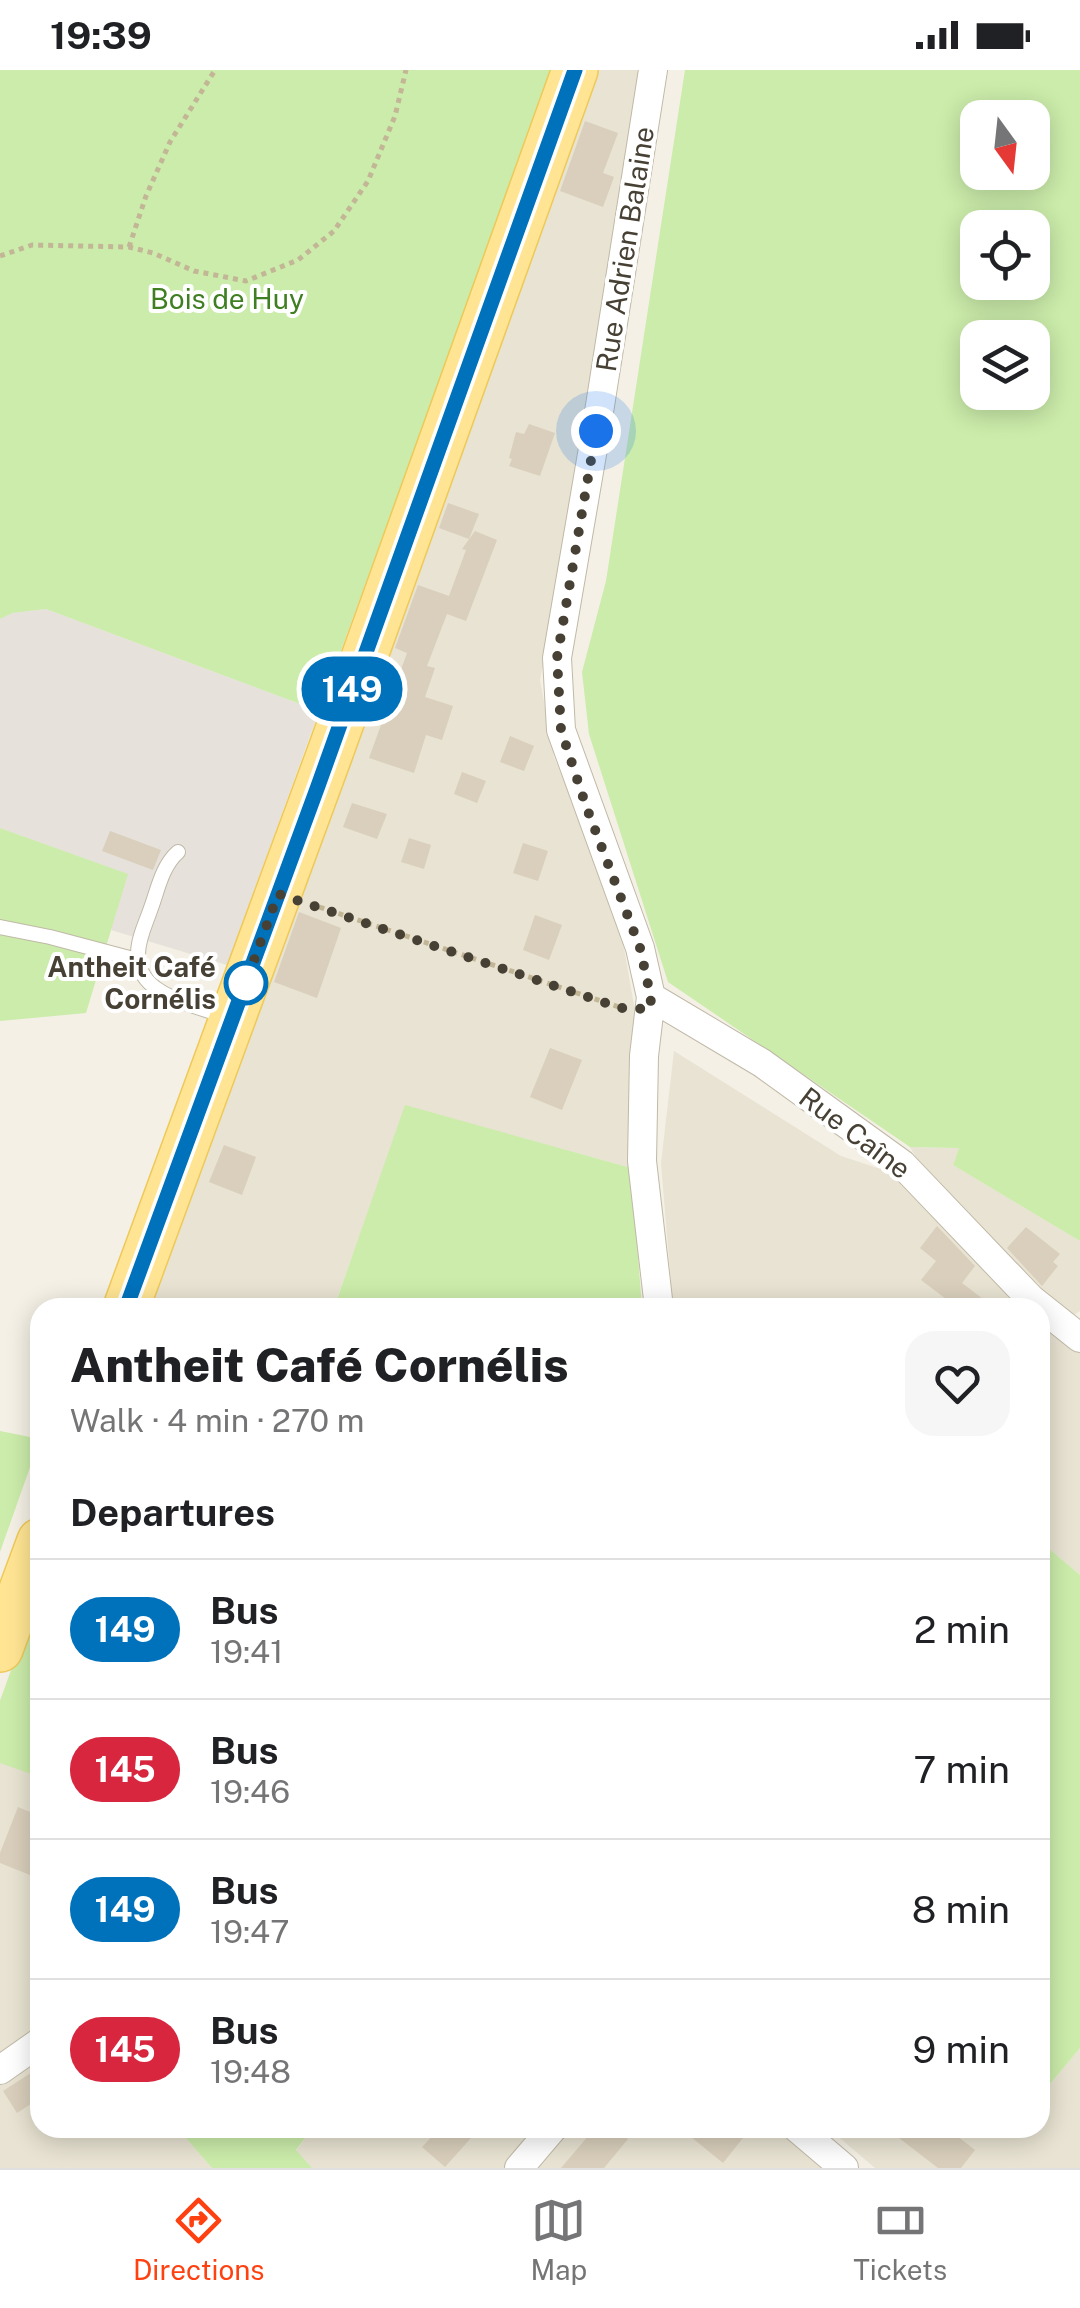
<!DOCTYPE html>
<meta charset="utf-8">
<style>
:root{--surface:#fff;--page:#f6f6f6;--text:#202124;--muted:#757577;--line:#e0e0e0;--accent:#ff4011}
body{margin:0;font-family:"Public Sans",sans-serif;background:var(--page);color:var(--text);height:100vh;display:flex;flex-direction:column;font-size:38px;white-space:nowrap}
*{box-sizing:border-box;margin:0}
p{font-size:32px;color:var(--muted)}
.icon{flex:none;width:55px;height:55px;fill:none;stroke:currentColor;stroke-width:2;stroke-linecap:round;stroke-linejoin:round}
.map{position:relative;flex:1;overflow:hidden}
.drawer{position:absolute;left:30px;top:1228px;width:1020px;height:840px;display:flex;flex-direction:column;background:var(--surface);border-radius:30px;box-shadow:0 5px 25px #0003}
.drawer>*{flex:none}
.badge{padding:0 20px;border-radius:32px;font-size:35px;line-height:65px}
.needle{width:65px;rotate:165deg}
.buttons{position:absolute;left:960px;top:30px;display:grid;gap:20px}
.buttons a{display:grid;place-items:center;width:90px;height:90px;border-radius:20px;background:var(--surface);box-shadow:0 5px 25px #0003;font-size:50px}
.you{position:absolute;width:50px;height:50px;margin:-25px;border:8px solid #fff;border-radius:50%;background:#1a73e8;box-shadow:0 0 0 15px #1a73e833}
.map>.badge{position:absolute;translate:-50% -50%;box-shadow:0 0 0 5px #fff}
h2{padding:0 40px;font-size:38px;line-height:90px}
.round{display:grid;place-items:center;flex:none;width:105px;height:105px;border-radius:30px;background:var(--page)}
.overview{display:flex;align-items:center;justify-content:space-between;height:170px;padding:0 40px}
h1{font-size:48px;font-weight:800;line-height:75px}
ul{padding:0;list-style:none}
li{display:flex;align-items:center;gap:30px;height:140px;padding:0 40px;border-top:2px solid var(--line)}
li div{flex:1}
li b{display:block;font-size:38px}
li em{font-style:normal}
li .badge{min-width:110px;font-weight:700;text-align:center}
.status{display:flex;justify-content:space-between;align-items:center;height:70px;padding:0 50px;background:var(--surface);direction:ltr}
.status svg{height:28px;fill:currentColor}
.menu{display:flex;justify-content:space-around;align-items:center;height:140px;border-top:2px solid var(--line);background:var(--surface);font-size:28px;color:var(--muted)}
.menu a{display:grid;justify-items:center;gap:5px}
.menu .active{color:var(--accent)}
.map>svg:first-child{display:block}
.residential{fill:#e8e3d2}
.industrial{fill:#e6e1da}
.green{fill:#cbecaa;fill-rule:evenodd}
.building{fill:#dacfbc}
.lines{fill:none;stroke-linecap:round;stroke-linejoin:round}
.lane-casing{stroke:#c0b9a7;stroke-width:16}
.street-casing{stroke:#c0b9a7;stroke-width:30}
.primary-casing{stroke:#eec959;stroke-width:48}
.path{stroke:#c3b696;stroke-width:5;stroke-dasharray:5 5;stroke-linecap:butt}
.lane{stroke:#fff;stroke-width:14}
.street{stroke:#fff;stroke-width:28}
.primary{stroke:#ffe593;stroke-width:45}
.line-casing{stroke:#fff;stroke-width:22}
.line{stroke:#0072bc;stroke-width:15}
.walk{stroke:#474034;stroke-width:10;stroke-dasharray:0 18}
.stop-dot{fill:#fff;stroke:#0072bc;stroke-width:5}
.labels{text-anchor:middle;stroke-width:8;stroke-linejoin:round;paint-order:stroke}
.street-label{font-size:28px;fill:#474034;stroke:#fff}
.park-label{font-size:28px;fill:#407e22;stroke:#fff}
.stop-label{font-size:28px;font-weight:bold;fill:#474034;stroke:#fff;text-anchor:end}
</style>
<div class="status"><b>19:39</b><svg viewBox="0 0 49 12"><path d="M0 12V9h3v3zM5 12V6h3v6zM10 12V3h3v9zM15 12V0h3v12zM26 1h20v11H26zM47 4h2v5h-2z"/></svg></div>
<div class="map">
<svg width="1080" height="2098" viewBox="0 0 1080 2098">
<rect width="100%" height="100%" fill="#f4f0e5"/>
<!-- residential -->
<path class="residential" d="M599 0H646L589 364 540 610 554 687 617 839 634 935 631 1098 406 1036 334 1237 144 1238 480 313Z
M674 981 841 1086 896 1104 1030 1238H673L661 1093Z
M910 1077 959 1078 953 1095 1080 1171V1241L1074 1245 1039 1220 937 1124Z
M1040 1246 1080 1280V1505L1040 1471Z
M40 1521V2058H177L212 2098H0V1631Z
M1080 1978V2098H875L828 2058H1003L1009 2063 1014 2058H1040V2026Z
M313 2058H780L826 2098H312L296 2081Z"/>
<!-- industrial -->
<path class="industrial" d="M46 539 319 641 227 895 111 860 127 804 0 758V549L11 543Z"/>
<!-- green -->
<path class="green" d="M0 0H552L319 641 46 539 12 543 0 549Z
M685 0H1080V1171L953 1095 959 1078 910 1077 668 912 589 664 582 602 606 511ZM978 48H1032V102H978ZM978 158H1032V212H978ZM978 268H1032V322H978Z
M0 758 128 804 86 943 0 951Z
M405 1035 631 1098 642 1237 334 1238Z
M0 1361 40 1369 0 1482Z
M1040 1471 1080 1505V1978L1040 2026Z
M28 1553 40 1557V1707L0 1693V1631Z
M177 2058H313L296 2080 312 2098H212Z"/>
<!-- building -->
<path class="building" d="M585 51 618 63 603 103 614 107 603 137 560 121Z
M529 354 555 363 540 406 509 396 512 389 509 388 516 362 524 364Z
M448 433 479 444 469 469 439 458Z
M475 461 497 470 466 551 447 544 427 596 435 598 425 627 453 636 442 670 426 665 414 703 369 688 407 583 395 578 418 515 449 526 466 480 462 479Z
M510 666 534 676 524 701 500 692Z
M462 702 486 711 477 733 454 724Z
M352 733 387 744 377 769 343 757Z
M110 761 161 780 153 800 102 781Z
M409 768 431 775 424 799 401 792Z
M523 773 548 781 538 811 513 803Z
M299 842 341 858 317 928 274 912Z
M535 845 562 855 549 890 523 880Z
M550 978 582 990 562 1040 530 1027Z
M224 1075 256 1087 242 1125 209 1112Z
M937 1156 975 1196 962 1213 995 1238H958L921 1210 936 1191 920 1178Z
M1026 1157 1060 1184 1053 1192 1058 1196 1042 1216 1007 1178Z
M18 1737 40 1746V1780L30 1805 0 1793V1783Z
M40 1997V2028L17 2043 3 2021Z
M440 2058H480L445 2097 422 2077Z
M595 2058H614L628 2069 604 2098H561Z
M680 2058H730L743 2068 723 2093Z
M886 2058H947L975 2080 961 2098H938Z"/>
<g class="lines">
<!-- lane casing -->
<g class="lane-casing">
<path id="lane" d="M178 782C162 796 158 819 151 838 146 853 138 868 138 884 136 926 196 935 227 947
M0 857 50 867 137 890"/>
</g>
<!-- street casing -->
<g class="street-casing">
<path id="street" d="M653 0 596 361 557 588 561 660 640 878 651 927 644 986 642 1091 659 1238
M651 927 762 993 902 1094 1031 1229 1080 1268
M0 2000 40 1972
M797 2058 844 2098
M519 2098 553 2058"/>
</g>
<!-- primary casing -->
<g class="primary-casing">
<path id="primary" d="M126 1238 331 680 575 0
M0 1579 40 1471"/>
</g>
<!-- path -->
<path class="path" d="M129 177 146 126 170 72 215 0
M0 186 32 175 129 177 153 183 194 201 246 211 298 190 334 161 368 111 395 46 406 0
M310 834 622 938"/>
<!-- lane -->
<use href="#lane" class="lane"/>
<!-- street -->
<use href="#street" class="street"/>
<!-- primary -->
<use href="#primary" class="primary"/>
</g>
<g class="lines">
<!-- line casing -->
<g class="line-casing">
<path id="line" d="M126 1238 318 716 575 0"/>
</g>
<!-- line -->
<use href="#line" class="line"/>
<!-- walk -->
<path class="walk" d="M246 913 244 918 278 824 621 938 650 939 651 928 640 878 586 736 561 660 557 588 596 361"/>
</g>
<!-- markers -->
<circle class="stop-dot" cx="246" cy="913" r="20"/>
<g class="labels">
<!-- street labels -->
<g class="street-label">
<text transform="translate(625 179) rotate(-81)" y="10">Rue Adrien Balaine</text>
<text transform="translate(855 1063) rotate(37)" y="10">Rue Caîne</text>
</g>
<!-- park labels -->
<g class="park-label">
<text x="227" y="239">Bois de Huy</text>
</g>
<!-- stop labels -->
<g class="stop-label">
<text x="216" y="907">Antheit Café<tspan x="216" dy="32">Cornélis</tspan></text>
</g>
</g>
</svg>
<div class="buttons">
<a><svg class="needle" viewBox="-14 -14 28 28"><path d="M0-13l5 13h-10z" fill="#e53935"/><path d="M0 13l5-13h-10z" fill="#757577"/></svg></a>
<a><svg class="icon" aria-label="locate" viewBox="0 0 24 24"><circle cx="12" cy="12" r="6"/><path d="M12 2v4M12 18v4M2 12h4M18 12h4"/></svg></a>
<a><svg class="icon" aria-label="layers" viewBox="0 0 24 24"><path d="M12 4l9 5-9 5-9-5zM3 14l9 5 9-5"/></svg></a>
</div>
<div class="you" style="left:596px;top:361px"></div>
<b class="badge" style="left:352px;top:619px;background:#0072bc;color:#fff">149</b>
<section class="drawer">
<div class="overview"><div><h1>Antheit Café Cornélis</h1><p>Walk · 4 min · 270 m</p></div><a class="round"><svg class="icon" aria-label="heart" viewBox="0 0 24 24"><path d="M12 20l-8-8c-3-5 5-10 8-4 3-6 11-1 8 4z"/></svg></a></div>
<h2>Departures</h2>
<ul>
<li><span class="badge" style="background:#0072bc;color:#fff">149</span><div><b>Bus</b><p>19:41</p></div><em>2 min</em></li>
<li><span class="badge" style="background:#d7263d;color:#fff">145</span><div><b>Bus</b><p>19:46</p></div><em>7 min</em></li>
<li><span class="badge" style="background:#0072bc;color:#fff">149</span><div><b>Bus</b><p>19:47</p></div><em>8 min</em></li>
<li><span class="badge" style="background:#d7263d;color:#fff">145</span><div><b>Bus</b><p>19:48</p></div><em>9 min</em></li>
</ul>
</section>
</div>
<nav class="menu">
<a class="active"><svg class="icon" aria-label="directions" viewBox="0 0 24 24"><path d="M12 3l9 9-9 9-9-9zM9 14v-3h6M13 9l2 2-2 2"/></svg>Directions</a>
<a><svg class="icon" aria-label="map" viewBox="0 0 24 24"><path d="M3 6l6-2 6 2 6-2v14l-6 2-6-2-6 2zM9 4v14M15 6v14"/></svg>Map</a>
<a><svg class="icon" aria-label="tickets" viewBox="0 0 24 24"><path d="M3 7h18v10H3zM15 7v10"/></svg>Tickets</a>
</nav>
